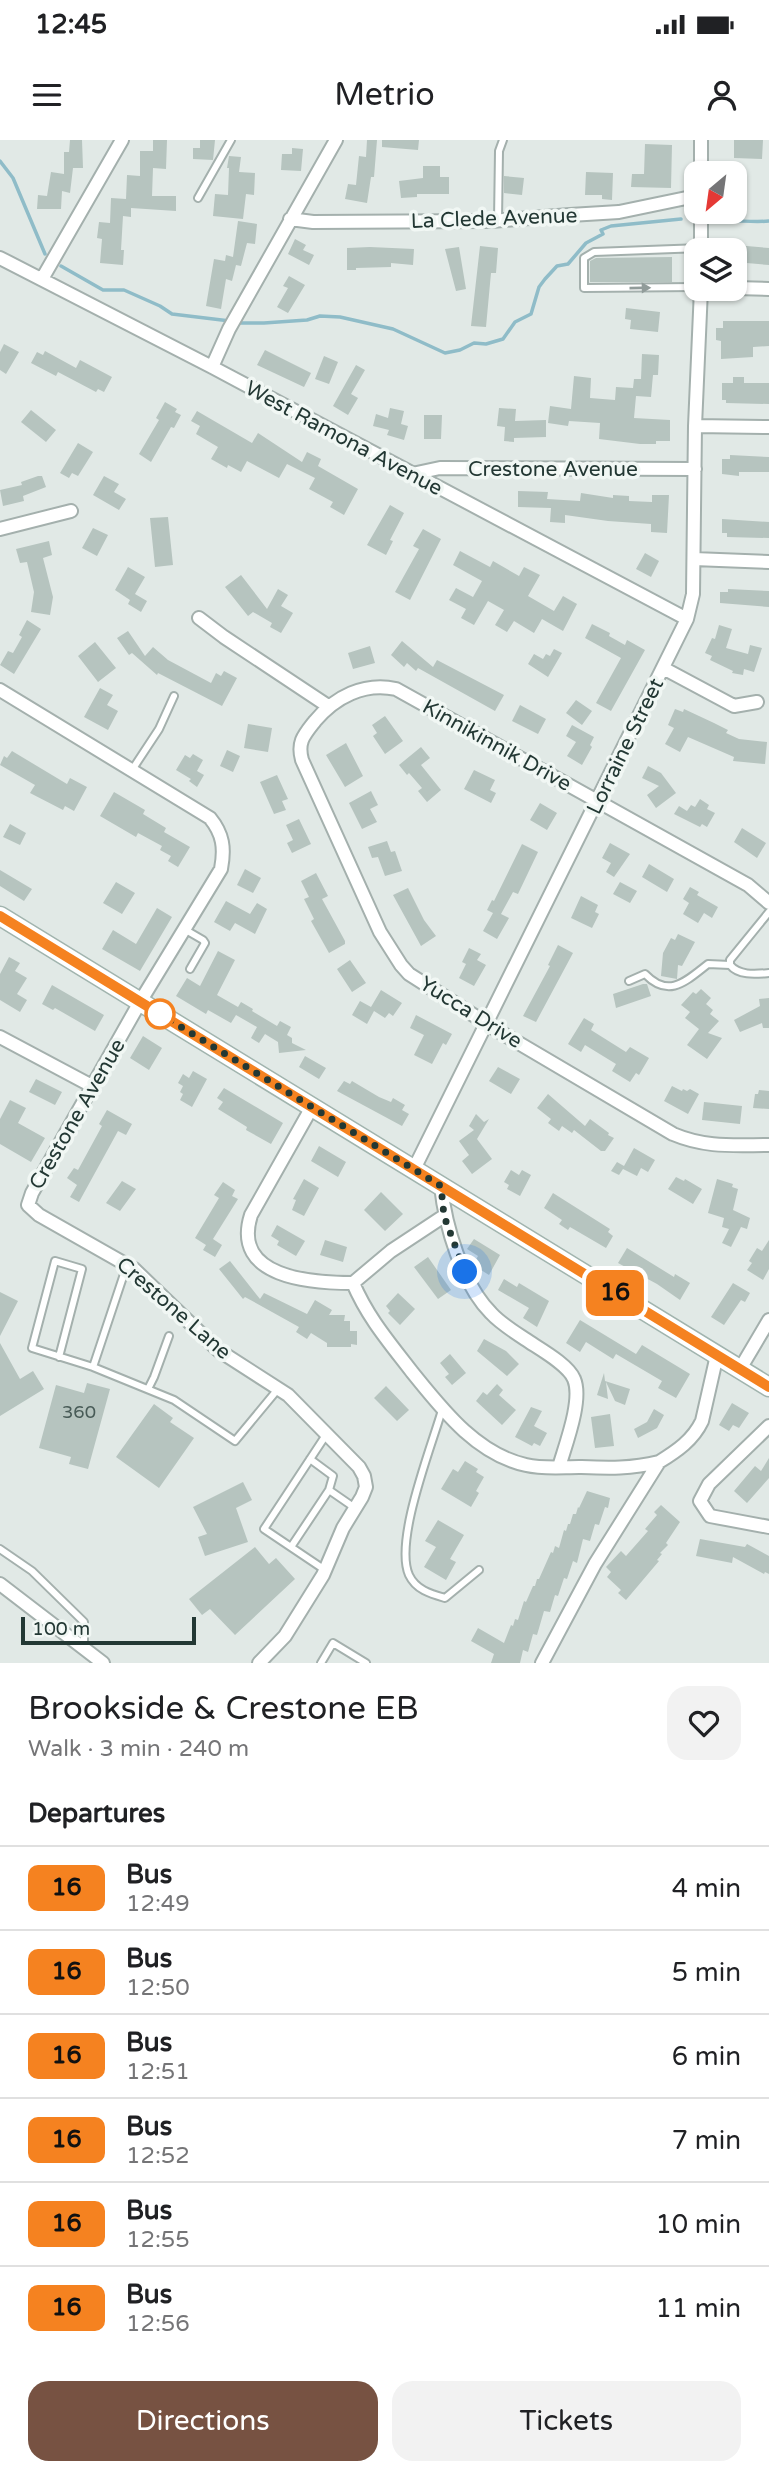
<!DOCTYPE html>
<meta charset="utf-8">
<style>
:root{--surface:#fff;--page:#f2f2f2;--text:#202124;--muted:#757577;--line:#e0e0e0;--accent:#775242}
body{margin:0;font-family:"Varela Round",sans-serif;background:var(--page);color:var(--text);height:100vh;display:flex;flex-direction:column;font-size:26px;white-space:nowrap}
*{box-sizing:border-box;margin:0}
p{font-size:23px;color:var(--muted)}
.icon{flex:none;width:38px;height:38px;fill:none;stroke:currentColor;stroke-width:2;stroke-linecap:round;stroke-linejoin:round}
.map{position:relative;height:1523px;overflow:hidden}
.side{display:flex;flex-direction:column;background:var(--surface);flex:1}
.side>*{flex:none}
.badge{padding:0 14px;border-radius:10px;font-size:24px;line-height:46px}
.needle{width:46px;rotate:209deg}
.tools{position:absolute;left:684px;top:21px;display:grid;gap:14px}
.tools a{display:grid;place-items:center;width:63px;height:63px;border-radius:14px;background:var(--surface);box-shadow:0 2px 5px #0004;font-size:35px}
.scale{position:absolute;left:21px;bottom:18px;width:175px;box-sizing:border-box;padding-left:7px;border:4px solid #233834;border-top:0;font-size:19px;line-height:24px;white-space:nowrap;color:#233834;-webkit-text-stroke:5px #f1f7f4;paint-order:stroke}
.you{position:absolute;width:35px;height:35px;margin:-18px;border:5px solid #fff;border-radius:50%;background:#1a73e8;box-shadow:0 0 0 10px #1a73e833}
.map>.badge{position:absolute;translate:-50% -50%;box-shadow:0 0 0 4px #fff}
h2{padding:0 28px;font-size:26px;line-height:63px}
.round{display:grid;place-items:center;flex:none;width:74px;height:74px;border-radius:21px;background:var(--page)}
.headline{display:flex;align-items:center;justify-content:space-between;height:119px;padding:0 28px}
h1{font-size:33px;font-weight:600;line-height:52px}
.primary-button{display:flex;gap:14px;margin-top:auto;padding:14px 28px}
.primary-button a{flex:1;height:80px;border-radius:21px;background:var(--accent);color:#fff;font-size:28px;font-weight:600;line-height:80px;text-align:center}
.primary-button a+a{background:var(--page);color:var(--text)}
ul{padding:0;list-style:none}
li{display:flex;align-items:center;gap:21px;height:84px;padding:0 28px;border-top:2px solid var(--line)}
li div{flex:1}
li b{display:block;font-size:26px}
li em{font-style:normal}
li .badge{min-width:77px;font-weight:700;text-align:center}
.status{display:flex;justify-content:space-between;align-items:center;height:49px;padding:0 35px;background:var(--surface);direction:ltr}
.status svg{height:19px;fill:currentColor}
header{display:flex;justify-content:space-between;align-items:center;height:91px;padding:0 28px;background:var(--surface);font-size:32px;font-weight:600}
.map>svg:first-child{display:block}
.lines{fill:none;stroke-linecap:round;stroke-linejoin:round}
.stream{stroke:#8fbcc8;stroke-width:3.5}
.building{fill:#b6c4bf}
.lane-casing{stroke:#a4b0ad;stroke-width:10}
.street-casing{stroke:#a4b0ad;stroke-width:16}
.secondary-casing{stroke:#a1b4ae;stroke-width:21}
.lane{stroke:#fff;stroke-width:6}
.street{stroke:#fff;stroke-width:12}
.secondary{stroke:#fff;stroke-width:18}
.oneway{fill:#919c9a}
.line-casing{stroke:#fff;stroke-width:16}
.line{stroke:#f58220;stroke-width:10}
.walk{stroke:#233834;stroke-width:7;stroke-dasharray:0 12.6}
.stop-dot{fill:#fff;stroke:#f58220;stroke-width:3.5}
.labels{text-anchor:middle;stroke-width:7;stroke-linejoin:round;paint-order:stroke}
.number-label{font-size:18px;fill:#485b57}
.street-label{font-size:21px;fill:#233834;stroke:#f1f7f4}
</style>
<div class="status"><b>12:45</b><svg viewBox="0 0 49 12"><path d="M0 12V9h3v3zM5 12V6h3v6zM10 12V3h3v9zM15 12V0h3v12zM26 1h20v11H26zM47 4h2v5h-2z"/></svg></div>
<header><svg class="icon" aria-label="menu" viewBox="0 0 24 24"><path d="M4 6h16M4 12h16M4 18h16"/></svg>Metrio<svg class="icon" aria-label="person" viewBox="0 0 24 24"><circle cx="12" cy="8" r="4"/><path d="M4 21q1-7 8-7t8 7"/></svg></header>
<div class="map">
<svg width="769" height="1523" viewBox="0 0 769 1523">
<rect width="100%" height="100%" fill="#e1e9e6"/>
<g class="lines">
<!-- stream -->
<path class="stream" d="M0 21 13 38 45 114
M717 79C724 81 760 82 769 81
M61 126 103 150H124L160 166 172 174 230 181
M238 183H264L307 180 320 176 340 177 393 189 445 213 460 210 474 203 486 204 503 199 515 182 531 174 539 147 545 139 557 126 568 124 586 103 603 94 601 90 611 86 681 79"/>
</g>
<!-- building -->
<path class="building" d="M70 0H82L83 28H73L70 53 62 51 61 69H37L38 55 47 56 51 32 64 34V12H69Z
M153 0H167L166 29 153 28 152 56H176V71L131 68V77L123 76 121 110H124L123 125 100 123 102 99 97 98 99 82 110 83 111 58 126 59 127 35 140 36V11H153Z
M200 0H215L213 20 193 19V8H200Z
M367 0H377L374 37H371L367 63 345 59 348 44 356 45 359 16 366 17Z
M382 0H419L418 10 382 7Z
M734 0H763L762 19 734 18Z
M645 4 672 5 671 48 631 47 632 34H644Z
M292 8 303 9 301 31 281 30 282 14H292Z
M229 16 241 17 239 32 255 33 254 55 246 54 243 79 213 76 215 54 228 55 229 28H227Z
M423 26H440V37H449V54H417V57L401 58 399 41 423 38Z
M586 32 613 33 612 60 602 59V55H585Z
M504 36 524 38 522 55 504 53Z
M238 81 257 84 255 104 247 103 241 126 236 125 232 141 226 139 221 169 206 166 214 119 225 121 226 115 233 117Z
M295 99 306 105 303 110 314 115 309 125 288 114Z
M735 105 769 108V125L735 122Z
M480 106 498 108 496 133H491L486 187 471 186Z
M370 107 414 109 413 125 391 123V127L356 128V130H347V108Z
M459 107 466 149 456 151 445 109Z
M672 117V142H590V121L596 118Z
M289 136 305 145 288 173 277 167 288 148 283 146Z
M626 168 660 172 658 192 630 189 631 180 625 179Z
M723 181H769V206L753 207V217L721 219V201L716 200V188H723Z
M4 204 19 212 6 234 0 230V212Z
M265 210 311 233 304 247 257 225Z
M45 211 76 228 80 220 112 237 104 252 98 249 96 252 58 232 56 236 31 223 37 212 43 215Z
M642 214 659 215 658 235H653L651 257 636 256 634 278 670 280V301H656V304H640L599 299 600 283 569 281 568 286 548 283 550 266 571 269 574 236 591 238 590 258 615 260 616 247 633 248 634 239H641Z
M324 216 338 222 329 244 315 239Z
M356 225 365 230 351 254 358 258 348 275 333 266Z
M733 237H744V243H769V264L726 263V260H722V243H733Z
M165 262 177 269 175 272 181 275 174 288 171 287 151 322 139 314 159 280 156 278Z
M390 268 404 271 401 284 408 286 404 300 387 295 389 290 373 286 376 274 388 278Z
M499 268 516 269 515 281 546 280V297L514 298V302L504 301 505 287 497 286Z
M31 270 56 290 46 302 21 282Z
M197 271 252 303 258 293 302 322 307 312 321 319 318 326 358 349 344 375 330 367 333 362 309 349 315 338 287 324 279 338 247 321 241 332 228 325 227 328 211 319 218 307 196 294 200 286 191 281Z
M424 275H442L441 299H424Z
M78 303 93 312 78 336 72 333 69 338 60 333Z
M730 315 769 317V332H739V336L722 334V319H730Z
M38 336H42L46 347 23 356 24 361 3 366 0 350 22 345 21 342Z
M104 336 119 344 114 352 126 359 119 370 93 355Z
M518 351 548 352 547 359 580 361 581 353 613 358V355L629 356V361L652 362V355H669L667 393 651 392V384L608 381 565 375V383L550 382 551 368 518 367Z
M390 365 404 373 390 400 393 401 386 415 367 405Z
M168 377 173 425 155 427 150 378Z
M722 379 769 382V398L727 397V393H722Z
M93 388 108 395 97 416 82 408Z
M423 389 441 399 410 460 395 452 419 409 413 406Z
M49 401 52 415 43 418 53 457 50 475 31 472 34 452 27 422 20 423 16 409Z
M460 411 490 427 493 421 519 436 524 427 540 435 528 456 554 471 563 456 577 464 563 491 542 479 534 493 514 481 507 492 495 485 504 470 488 461 474 485 461 478 466 469 449 460 456 448 473 457 482 441 453 425Z
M645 413 659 421 651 437 636 429Z
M128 427 145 437 135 454 147 461 141 472 128 464 130 460 115 450Z
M241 435 267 469 278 449 288 455 281 466 293 473 281 493 270 487 272 483 253 472 248 476 225 447Z
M728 449 769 451V467L720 463V452H728Z
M27 480 41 489 14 534 0 525 8 511 13 513 22 497 19 495Z
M592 484 610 493 609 496 625 505 627 500 645 510 611 571 596 563 621 518 585 498Z
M719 485 732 489 726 508 748 514 750 505 762 508 754 532 744 529 743 535 732 533 733 531 710 520 712 516 705 513 712 498 715 499Z
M128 491 145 516 153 507 168 520 211 543 216 533 221 536 224 531 237 538 222 566 158 533 157 535 132 513 129 515 117 498Z
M402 501 433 527 437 520 504 555 495 571 418 528 416 531 407 523 404 527 391 515Z
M95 502 116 528 98 542 78 516Z
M370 506 375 523 353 529 348 513Z
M554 509 562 513 548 537 528 524 534 514 543 519 546 514 550 516Z
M100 548 113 555 107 565 118 571 108 590 84 577Z
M576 560 592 571 582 585 566 573Z
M520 565 546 579 538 594 512 581Z
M675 569 683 572 684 569 714 583 728 590 726 593 739 599 767 602 765 624 733 621 734 617 688 597 680 612 665 604 674 588 668 585Z
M385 576 403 601 385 614 373 596 377 593 372 585Z
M248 584 272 588 268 612 244 608Z
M572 585 594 597 590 605 592 607 582 625 567 616 576 602 566 596Z
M346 603 363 636 345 647 326 615Z
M421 607 430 618 421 625 441 650 427 662 418 651 422 648 409 633 407 635 399 625Z
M227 610 240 616 233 632 220 626Z
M12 611 67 644 70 638 87 647 74 671 65 666 63 670 30 653 35 645 0 625 4 616 7 618Z
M193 614 203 620 197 631 204 635 197 647 189 641 191 639 176 630 185 615 190 618Z
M648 626 661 633 676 653 656 668 647 655 659 646 642 638Z
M474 630 495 640 490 650 496 653 491 663 464 649Z
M277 635 288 659 282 661 286 670 274 674 260 642Z
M371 651 378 665 370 669 377 682 362 689 349 663Z
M114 652 145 670 143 674 166 688 164 692 190 707 178 727 168 721 171 716 160 710 162 706 138 693 136 697 100 676Z
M700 659 709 665 707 669 715 673 707 687 702 684 700 687 674 674 679 666 687 671 691 665 695 667Z
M540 663 557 673 547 690 530 680Z
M299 679 311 704 292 713 287 703 293 700 286 685Z
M10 684 26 693 20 705 3 697Z
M742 688 766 703 757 718 734 702Z
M387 701 391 712 395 711 402 731 385 736 378 717 372 718 368 707Z
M610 703 630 714 614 737 606 732 611 723 602 718Z
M522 704 538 712 518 754 513 752 501 774 509 778 497 799 483 791 493 773 487 770 492 760 494 761Z
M649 724 674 739 667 752 642 737Z
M245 729 261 738 253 753 237 745Z
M0 730 32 749 24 761 0 746Z
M316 733 328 756 322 759 345 801V804L329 813 311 781 314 779 304 759 309 757 301 741Z
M116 742 135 753 122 774 103 763Z
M620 742 637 751 630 763 613 754Z
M690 747 699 752 697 755 718 767 712 778 704 773 698 783 683 774 689 763 683 759Z
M408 748 424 780 436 796 421 806 393 755Z
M581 756 598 765 595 772 599 774 592 788 571 778Z
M226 761 250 774 257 763 267 769 255 794 235 783 230 791 214 782Z
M157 768 172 777 140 831 102 809 113 790 136 804Z
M678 794 695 802 682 826 678 825 677 839 661 836 663 813 671 798 675 800Z
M558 805 573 813 536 882 523 876 550 826 548 825Z
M469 808 481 814 477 820 486 825 474 846 459 838 466 824 462 822Z
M218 811 235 820 217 855 238 867 241 862 253 869 252 871 277 886 280 881 291 887 287 895 292 898V903L306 910 279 913 278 902 265 894 259 903 251 898 257 887 236 875 231 883 208 870 206 874 176 856 187 838 200 846Z
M9 817 20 823 15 831 27 838 17 854 27 860 20 872 0 860V834Z
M350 820 366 843 352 852 337 829Z
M643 844H647L651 856 616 868 613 854Z
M52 845 104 875 95 891 55 868 53 870 42 864Z
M701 849 711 858 706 864 713 870 710 874 719 881 708 893 722 898 707 919 687 905 699 889 685 878 690 872 681 865 693 852 696 854Z
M381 850 402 863 393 876 389 873 385 878 374 871 367 884 352 875 360 861 371 867Z
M769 858V888H763L762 883 740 892 734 880 760 866 759 859Z
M416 875 452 894 446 905 443 903 432 924 414 915 424 895 410 888Z
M584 878 594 884 591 890 626 912 630 907 649 918 639 935 636 933 630 942 612 931 616 924 585 905 581 912 568 904Z
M143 896 162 908 149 930 130 918Z
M305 916 326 928 319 939 299 927Z
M498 927 520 939 511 954 489 941Z
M193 931 207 939 192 967 180 960 183 954 180 952 183 946 178 943 183 934 189 938Z
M36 939 62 952 55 965 29 952Z
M344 941 350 944 352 941 379 957 391 962 393 958 405 965 402 970 409 974 402 986 337 951Z
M672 946 682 951 683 949 687 951 690 949 699 954 688 974 664 961Z
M224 948 283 983 271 1004 246 990 247 987 218 969 223 962 217 958Z
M759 950 769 951V969L753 968 755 954H758Z
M548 954 585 986 590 979 609 993 608 995 614 998 605 1011H601L574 990 572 993 562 986 559 991 548 983 551 979 537 968Z
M10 960 26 968 18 983 45 998 31 1022 0 1004V979Z
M704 962 742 966 740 984 702 980Z
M107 970 132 984 126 995 118 991 79 1062 70 1057 77 1045 67 1038 74 1028 78 1030 102 986 99 984Z
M476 974 484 982 489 979 477 999 492 1019 472 1034 462 1021 469 1015 459 1001 474 990 469 986Z
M319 1006 346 1022 338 1037 311 1021Z
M634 1008 655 1020 648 1032 641 1028 637 1036 623 1029 619 1035 611 1031 617 1022 624 1026Z
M511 1030 519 1035 522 1030 531 1035 520 1056 507 1049 509 1045 504 1042Z
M676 1037 684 1041 685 1039 702 1049 693 1064 668 1049Z
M304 1039 319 1048 304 1076 292 1070 296 1060 293 1059Z
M717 1039 733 1044 732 1047 738 1049 733 1070 750 1078 747 1089 741 1087 731 1107 722 1103 729 1089 722 1087 724 1078 708 1073Z
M122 1041 136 1049 120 1071 106 1063Z
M223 1042 235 1050 232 1056 238 1059 213 1099 222 1105 215 1117 203 1110 206 1105 195 1098 219 1058 214 1055Z
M381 1052 403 1074 385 1091 364 1070Z
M553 1053 610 1089 608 1092 613 1096 606 1108 570 1087 568 1090 559 1084 562 1080 544 1068Z
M277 1085 305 1101 296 1116 277 1105 279 1101 271 1096Z
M474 1099 500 1115 489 1135 473 1125 478 1116 467 1109Z
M325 1100 347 1107 343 1122 320 1115Z
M769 1100V1129L763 1140 747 1130 752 1123 749 1121 757 1108 762 1111Z
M627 1108 674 1137 675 1134 690 1143 680 1160 657 1144 618 1123Z
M428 1117 451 1150 438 1159 414 1127Z
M230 1121 260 1159 264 1153 307 1174 315 1160 332 1170 329 1175H345L344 1181H350V1191H357V1205L351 1204V1207H327V1203L311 1193 307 1199 296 1192 299 1187 245 1157 243 1159 219 1129Z
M504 1139 517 1147 519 1143 549 1161 537 1187 523 1178 529 1168 498 1150Z
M733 1143 750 1153 745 1162 741 1160 724 1185 711 1177Z
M0 1152 18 1161 0 1196Z
M398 1153 415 1169 400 1185 388 1173 390 1171 386 1166Z
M580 1180 636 1214 642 1205 690 1234 676 1258 658 1248 662 1241 616 1214 613 1219 586 1202 580 1212 566 1203Z
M484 1199 506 1211 519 1224 507 1236 477 1211Z
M0 1203 20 1239 33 1231 44 1249 0 1276Z
M450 1214 466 1233 452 1245 445 1237 449 1234 440 1223Z
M604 1233 605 1241 630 1249 625 1265 615 1261 606 1242 608 1259 597 1255Z
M87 1243 110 1249 88 1329 69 1324 71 1317 39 1308 56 1245 84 1253Z
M497 1244 503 1250 499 1255 516 1270 502 1285 476 1261 483 1252 487 1255Z
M386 1246 409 1270 397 1281 374 1258Z
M732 1263 749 1273 739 1288 733 1285 729 1291 719 1285Z
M154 1264 173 1278 170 1282 194 1298 159 1348 116 1317Z
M531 1267 542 1271 534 1286 547 1293 540 1306 534 1303 532 1306 515 1297Z
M654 1269 664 1275 657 1288 638 1298 634 1289 647 1282Z
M610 1274 614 1306 595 1308 591 1277Z
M769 1318V1338L747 1363 734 1351 755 1326 761 1331Z
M465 1321 478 1329 476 1332 484 1337 476 1351 479 1353 471 1367 441 1349 453 1329 458 1332Z
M243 1342 252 1360 236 1368 248 1402 205 1416 198 1397 207 1394 193 1367Z
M587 1351 610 1358 608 1368 605 1367 599 1385 595 1384 590 1401 583 1399 577 1423 573 1421 567 1439 564 1438 558 1456 555 1455 550 1472 544 1471 537 1495 533 1494 528 1512 523 1510 520 1523H491L494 1514 471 1501 478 1488 504 1503 511 1485 513 1486 515 1479 518 1480 524 1461 526 1462 533 1446H535L537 1439H539L551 1412 553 1413 555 1406 559 1408 564 1390 566 1391 568 1384H570L573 1374H576L578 1367 579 1368Z
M661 1365 680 1382 666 1403 668 1405 660 1413 662 1414 657 1420 659 1421 626 1460 618 1453 621 1450 607 1437 611 1432 606 1427 621 1411 626 1416 648 1391 645 1389 657 1375 654 1372Z
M438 1380 464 1395 450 1419 456 1422 446 1440 424 1427 436 1407 425 1401Z
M700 1399 745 1407 747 1404 769 1416V1434L765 1432 764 1434 733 1417 732 1423 696 1416Z
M255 1407 269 1424 276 1418 295 1439 235 1495 210 1469 202 1475 189 1459Z"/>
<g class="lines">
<!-- lane casing -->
<g class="lane-casing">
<path id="lane" d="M198 58 231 0
M498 80 499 11 503 0
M696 147 584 148V118L594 112 701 108
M132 630 159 589 174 556
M769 772 730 820V825C739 836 756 834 769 833
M184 789 203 800 205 803 190 829
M629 841 645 834C669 859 686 841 708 824L730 825
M127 1125 93 1227 174 1260 235 1301 278 1249
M59 1217 82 1129 55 1121 32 1208 93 1227
M148 1249 154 1237 169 1196
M442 1270C431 1308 394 1401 409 1435 416 1450 431 1454 445 1458L479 1430
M310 1319 333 1336 329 1350
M291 1407 329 1350 355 1368
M0 1409 32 1431 84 1482V1508
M325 1430 264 1389 326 1295
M321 1523 333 1503 366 1523"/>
</g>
<!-- street casing -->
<g class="street-casing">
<path id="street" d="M701 33V0
M701 72V110
M290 79 313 82 491 81 570 75 619 72 696 56
M0 118 212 227 687 479
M42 139 122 0
M735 148 769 149
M212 227 229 189 336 0
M695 286 769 287
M412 334 440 328 695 329
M0 389 71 371
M694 419 769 422
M199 478 224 497 328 566
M663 528 734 566 757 562
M0 550 210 678C223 694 225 708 221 729L140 862 32 1053 28 1065 39 1075 134 1129 218 1210 288 1255 359 1327 364 1336 366 1347 362 1357 343 1388 323 1435 285 1496 259 1523
M769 763 748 745 396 549C364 542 335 557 315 581 304 595 297 602 302 620L380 792 401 825 409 834 500 892 673 994C706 1008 734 1005 769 1005
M0 897 92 946
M312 967 251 1075C231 1138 311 1143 353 1143L391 1111 444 1076
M414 1029 687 479 693 454 695 286 701 149
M441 1046C445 1085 462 1144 491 1173 500 1183 513 1191 525 1199 538 1208 568 1224 574 1239 583 1260 565 1306 559 1327
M353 1143C368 1178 389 1202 412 1232 442 1269 476 1314 526 1325 543 1329 562 1327 579 1327 608 1328 630 1329 659 1322
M740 1229 769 1180
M769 1286 709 1344 700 1361 710 1376 769 1387
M0 1444 103 1523
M542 1523 595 1424 659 1322C677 1311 693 1300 702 1281L717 1215"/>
</g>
<!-- secondary casing -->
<g class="secondary-casing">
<path id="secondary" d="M0 776 769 1247"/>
</g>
<!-- lane -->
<use href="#lane" class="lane"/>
<!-- street -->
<use href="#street" class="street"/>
<!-- secondary -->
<use href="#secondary" class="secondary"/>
</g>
<!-- one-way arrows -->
<defs><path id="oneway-solid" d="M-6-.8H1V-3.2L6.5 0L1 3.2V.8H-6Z" transform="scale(1.75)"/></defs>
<use class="oneway" href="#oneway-solid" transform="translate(640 148) rotate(-1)"/>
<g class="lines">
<!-- line casing -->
<g class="line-casing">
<path id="line" d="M0 776 769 1247"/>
</g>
<!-- line -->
<use href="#line" class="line"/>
<!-- walk -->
<path class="walk" d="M160 874 441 1046 444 1076 465 1132"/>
</g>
<!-- markers -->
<circle class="stop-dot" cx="160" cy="874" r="14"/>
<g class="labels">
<!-- number labels -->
<g class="number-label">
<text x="79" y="1278">360</text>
</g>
<!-- street labels -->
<g class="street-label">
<text transform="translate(494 78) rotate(-2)" y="7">La Clede Avenue</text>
<text transform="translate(344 298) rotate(28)" y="7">West Ramona Avenue</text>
<text x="553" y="336">Crestone Avenue</text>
<text transform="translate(497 605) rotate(29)" y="7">Kinnikinnik Drive</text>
<text transform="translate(625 606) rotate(-64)" y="7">Lorraine Street</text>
<text transform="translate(471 872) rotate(32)" y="7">Yucca Drive</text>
<text transform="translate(77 974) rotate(-60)" y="7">Crestone Avenue</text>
<text transform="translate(174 1168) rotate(41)" y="7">Crestone Lane</text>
</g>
</g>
</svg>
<div class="tools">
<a><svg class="needle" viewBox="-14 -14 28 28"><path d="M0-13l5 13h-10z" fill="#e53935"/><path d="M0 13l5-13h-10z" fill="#757577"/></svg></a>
<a><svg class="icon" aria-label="layers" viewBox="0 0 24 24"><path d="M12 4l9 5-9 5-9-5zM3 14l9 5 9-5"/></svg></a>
</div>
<div class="scale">100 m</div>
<div class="you" style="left:465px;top:1132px"></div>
<b class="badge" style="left:615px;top:1153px;background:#f58220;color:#111">16</b>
</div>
<section class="side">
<div class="headline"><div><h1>Brookside &amp; Crestone EB</h1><p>Walk · 3 min · 240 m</p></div><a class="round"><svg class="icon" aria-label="heart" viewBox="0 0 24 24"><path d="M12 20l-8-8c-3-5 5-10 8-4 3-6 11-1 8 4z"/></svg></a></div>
<h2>Departures</h2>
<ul>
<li><span class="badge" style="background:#f58220;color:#111">16</span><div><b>Bus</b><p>12:49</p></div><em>4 min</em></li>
<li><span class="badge" style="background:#f58220;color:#111">16</span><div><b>Bus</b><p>12:50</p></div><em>5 min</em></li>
<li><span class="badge" style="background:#f58220;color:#111">16</span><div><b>Bus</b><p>12:51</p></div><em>6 min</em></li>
<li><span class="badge" style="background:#f58220;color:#111">16</span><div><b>Bus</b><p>12:52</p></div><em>7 min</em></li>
<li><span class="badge" style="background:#f58220;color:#111">16</span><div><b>Bus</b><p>12:55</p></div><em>10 min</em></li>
<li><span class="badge" style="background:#f58220;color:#111">16</span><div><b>Bus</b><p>12:56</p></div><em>11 min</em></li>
</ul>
<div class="primary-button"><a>Directions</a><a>Tickets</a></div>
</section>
